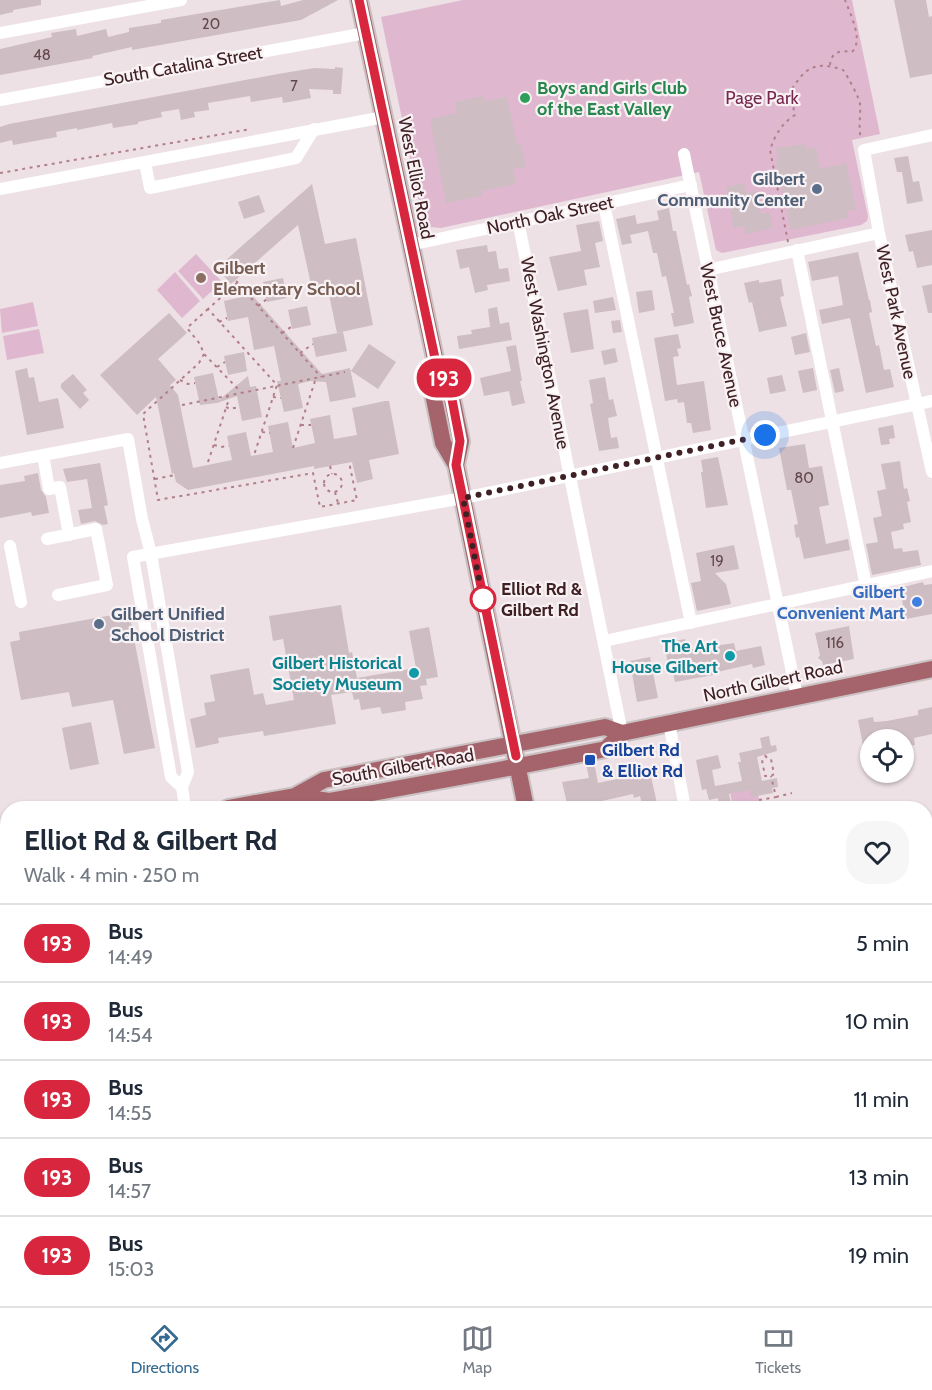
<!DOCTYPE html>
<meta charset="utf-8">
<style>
:root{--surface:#fff;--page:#f6f6f7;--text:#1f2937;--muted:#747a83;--line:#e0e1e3;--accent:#366a8f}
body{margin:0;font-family:Cabin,sans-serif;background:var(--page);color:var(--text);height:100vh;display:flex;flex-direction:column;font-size:22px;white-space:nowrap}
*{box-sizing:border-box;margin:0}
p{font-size:20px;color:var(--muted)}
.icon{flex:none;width:33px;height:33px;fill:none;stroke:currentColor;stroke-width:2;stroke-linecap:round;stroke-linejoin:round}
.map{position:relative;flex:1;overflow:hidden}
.panel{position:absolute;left:0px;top:801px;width:933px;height:506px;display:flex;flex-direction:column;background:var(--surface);border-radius:24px 24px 0 0;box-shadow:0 2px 4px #0004}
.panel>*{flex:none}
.badge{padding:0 12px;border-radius:20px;font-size:21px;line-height:39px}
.tools{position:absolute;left:860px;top:729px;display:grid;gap:12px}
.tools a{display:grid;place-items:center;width:54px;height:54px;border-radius:50%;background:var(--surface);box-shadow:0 2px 4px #0004;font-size:30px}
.you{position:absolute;width:30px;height:30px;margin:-15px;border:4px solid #fff;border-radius:50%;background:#1a73e8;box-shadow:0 0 0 9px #1a73e833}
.map>.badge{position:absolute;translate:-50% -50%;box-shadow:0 0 0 3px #fff}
.round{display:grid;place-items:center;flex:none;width:63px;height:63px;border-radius:24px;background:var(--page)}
.summary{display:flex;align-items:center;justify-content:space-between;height:102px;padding:0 24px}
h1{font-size:28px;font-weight:800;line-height:45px}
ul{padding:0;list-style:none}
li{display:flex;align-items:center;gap:18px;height:78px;padding:0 24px;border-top:2px solid var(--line)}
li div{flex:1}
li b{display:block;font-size:22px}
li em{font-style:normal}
li .badge{min-width:66px;font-weight:700;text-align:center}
.menu{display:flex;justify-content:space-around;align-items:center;height:84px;border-top:2px solid var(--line);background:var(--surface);font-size:16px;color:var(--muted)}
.menu a{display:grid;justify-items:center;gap:3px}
.menu .current{color:var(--accent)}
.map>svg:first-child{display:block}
.green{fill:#dfb8d0}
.building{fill:#cebdc2}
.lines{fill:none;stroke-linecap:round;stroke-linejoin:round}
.major-casing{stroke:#c9c1c2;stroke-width:20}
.path{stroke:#b27f88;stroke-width:2;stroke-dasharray:3 4.5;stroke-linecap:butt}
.minor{stroke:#fff;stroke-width:12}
.major{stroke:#a5636b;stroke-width:16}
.rail{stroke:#7a5b5f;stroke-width:3;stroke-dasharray:12 6;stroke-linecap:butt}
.line-casing{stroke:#fff;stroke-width:14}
.line{stroke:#d7263d;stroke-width:9}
.walk{stroke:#3f2024;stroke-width:6;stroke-dasharray:0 10.8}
.leisure-dot{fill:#2e9e5b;stroke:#f9f2f4;stroke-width:2}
.service-dot{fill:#5c6f8a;stroke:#f9f2f4;stroke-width:2}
.education-dot{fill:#8d6e63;stroke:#f9f2f4;stroke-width:2}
.stop-dot{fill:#fff;stroke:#d7263d;stroke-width:3}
.shop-dot{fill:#3f7fe0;stroke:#f9f2f4;stroke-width:2}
.culture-dot{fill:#0f9aa8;stroke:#f9f2f4;stroke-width:2}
.transit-dot{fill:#1a4fb4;stroke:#f9f2f4;stroke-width:2}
.labels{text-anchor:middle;stroke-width:4.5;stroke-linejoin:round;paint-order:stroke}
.number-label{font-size:15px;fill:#63474c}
.street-label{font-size:18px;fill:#3f2024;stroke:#f9f2f4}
.leisure-label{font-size:18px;font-weight:bold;fill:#27864d;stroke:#f9f2f4;text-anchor:start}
.park-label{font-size:18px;fill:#78284e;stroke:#f9f2f4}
.service-label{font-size:18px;font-weight:bold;fill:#4e5e75;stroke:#f9f2f4;text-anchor:end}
.education-label{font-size:18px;font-weight:bold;fill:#785e54;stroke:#f9f2f4;text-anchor:start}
.stop-label{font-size:18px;font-weight:bold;fill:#3f2024;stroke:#f9f2f4;text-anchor:start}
.shop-label{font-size:18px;font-weight:bold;fill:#366cbe;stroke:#f9f2f4;text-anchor:end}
.culture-label{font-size:18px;font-weight:bold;fill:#0d838f;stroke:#f9f2f4;text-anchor:end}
.transit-label{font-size:18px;font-weight:bold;fill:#164399;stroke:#f9f2f4;text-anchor:start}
</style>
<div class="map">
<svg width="932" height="1306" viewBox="0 0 932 1306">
<rect width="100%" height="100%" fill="#ede1e5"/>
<!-- green -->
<path class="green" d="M463 0H852L880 134 852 140 868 216 867 221 861 225 722 253 716 250 699 172 441 228 431 227 422 216 381 17Z
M196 254 222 282 203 299 178 271Z
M175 272 200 301 182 318 157 290Z
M33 302 38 326 2 333 0 309Z
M39 329 44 353 7 360 3 336Z
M755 781 761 808H733L729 786Z"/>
<!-- building -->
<path class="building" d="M0 0H41V5L13 10V12L0 15Z
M280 0 281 6 303 0H338L301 20 132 50V47L92 56 93 58 0 75V49L52 37 51 33 76 29 77 36 106 29 108 37 129 32V28L161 23V20Z
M894 0H926L929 17 932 16V74L910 78Z
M335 67 343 68 341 94H333V90L309 89 311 98 283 103 282 97 251 102 250 96 208 103 209 110 194 112 195 117 181 120 179 109 161 112 162 117 138 122V124L113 128 112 123 77 130V128L56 132 57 137 13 145 12 140 0 143V127L9 124 278 74 314 68 335 69Z
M483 96 484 101 507 97 517 145 521 144 526 167 513 169 516 184 481 191 482 196 446 203 430 119 457 113 455 102Z
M806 144V149L816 147 820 169 846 163 856 209 847 211 848 218 791 230 776 161 779 160 776 148Z
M908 156 913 182 919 181 923 201 907 204 902 172H897L894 158Z
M744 183 746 193 756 191 761 214 770 212 773 228 746 234 744 226 734 228 726 187Z
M312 184 325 244 356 238 373 325 337 333 327 285 312 289 298 225 231 284 217 268Z
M259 195 265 212 244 219 238 202Z
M669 208 673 231H676L687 285 689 284 692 296 689 297 694 323 674 327 671 313H674L666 276 662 277 657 253H653L648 231 630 235 632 243 622 245 616 219 635 215 637 224 659 220 657 211Z
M599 221 603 241 595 243 600 267 584 270 587 285 558 291 549 257 581 251 576 225Z
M932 230V265L917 268 913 251 909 252 905 235Z
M487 245 488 252 496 251 499 269 508 268 510 281 487 285 488 290 475 293 469 267 460 269 456 250Z
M858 252 869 300H870L872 312 869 313 876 346 879 345 884 370 890 369 894 387 866 393 850 318 822 324 819 310 843 305 838 276 812 281 808 262Z
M283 278 287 298 267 302 263 282Z
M781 279 784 296 780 297 787 326 759 332 752 302 749 303 744 283 759 280V283Z
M932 284V313H928L922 286Z
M244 286 322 374 350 368 356 397 330 402 326 382 310 381 298 384 303 408 284 412 277 381H281L274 346 254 350 248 317 228 321 224 301 242 297 234 288Z
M652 290 655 310 639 313 636 292Z
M613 297 616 310 595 313 593 301Z
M307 306 311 325 292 329 288 310Z
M497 307 500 324 509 322 512 340 459 349 457 336 472 334 471 330 490 327 488 309Z
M588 309 594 349 571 353 563 313Z
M169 313 187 333 158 359 176 380 170 385 178 395 193 468 232 460 227 436 246 432 251 456 273 452 268 426 288 422 293 448 315 443 310 419 330 415 334 439 357 435 352 408 385 401H389L399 454 369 460 373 479 357 483 352 462 314 469V466L188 490 176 482 174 473 172 474 156 397 137 415 100 375Z
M620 320 622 332 613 333 611 321Z
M343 332 347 351 316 357 312 338Z
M806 333 810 352 795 355 791 337Z
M678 334 681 348 677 349 679 356 673 357 677 385 704 381 711 430 693 433 691 423H687L684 402 678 403 677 399 665 401 654 338Z
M369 344 396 362 378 389 351 371Z
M516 345 522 381H520L525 403 512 406 509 391 484 396 480 378 511 371 506 347Z
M615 348 618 362 604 365 601 351Z
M244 352 247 371 228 375 224 356Z
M27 368 29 378 34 377 39 402 58 398 64 428 27 435 15 371Z
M813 368 817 390 803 393 798 371Z
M839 368 844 391 835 393 830 370Z
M213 373 219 400 248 376 250 387 256 386 262 417 242 421 237 396 217 403 200 405 194 377Z
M73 374 87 390 83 393 89 400 80 409 61 388V384Z
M782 375 786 391 770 394 767 378Z
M605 377 609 400 613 399 617 416 608 418 611 438 617 437 619 448 599 451 590 404 593 403 589 380Z
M893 425 895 438 889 439 890 444 881 445 878 428Z
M805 444 809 468 822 466 829 505 819 507 826 544 848 539 850 550 804 559 799 537 796 538 794 525 798 524 791 490H787L779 448Z
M718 457 728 505 706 508 701 472H703L701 460Z
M900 461 904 489 907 488 910 501 907 502 911 522 903 524 904 529 891 532 894 549 902 548 903 552 918 550 921 565 872 575 866 544 878 542 873 518 882 516 877 491 886 489 881 464Z
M100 463 108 505 104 506 108 524 103 525 95 521 81 524 78 510 92 508 87 479 67 482 63 469Z
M38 473 41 490 46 497 49 513 32 516 31 512 0 518V485L25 481 24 476Z
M734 545 739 569 715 573 726 584 731 604 697 611 691 583 701 581 696 553Z
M923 582 924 585 932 584V614L906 619 900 591H904L903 587Z
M341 605 349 653 352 652 357 678 416 668 409 631 429 627 438 677 426 679 427 685 420 686 423 699 405 702 406 710 382 714 380 707 361 710 359 699 354 700 352 692 331 695 336 724 264 736 263 731 218 738 219 743 196 748 190 719 206 715 204 703 215 701 210 675 249 668 254 695 263 693 266 705 294 700 283 639 273 641 269 616Z
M129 612 155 748 124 754 113 700 72 707 69 692 21 700 10 642 20 640 19 632Z
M849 626 854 659 823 665 822 661 818 658 820 655 815 633Z
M685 639 688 650 734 643 736 651 761 646 765 665 753 668 752 664 713 673V675L675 682 671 664H668L665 648 671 646 670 642Z
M650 657 658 698 637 702 630 661Z
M932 707V734L914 738 915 745 903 747V740H870V760H866L858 720 873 717 874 722 887 721 918 715V710Z
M91 722 99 764 70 770 62 728Z
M769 736 771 746 776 745 777 751 757 757 762 781 777 778 778 787 772 788 773 793 751 797 750 790 729 794 731 803 719 805 718 798 709 800 706 789 702 790 696 760 718 755 721 768 712 770 715 786 742 781 738 762H741L739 753 762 748 760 738Z
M594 762 598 783 650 772 658 808H643L640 796 634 798 633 794 602 801 603 808H568L562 782 589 778 586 764Z"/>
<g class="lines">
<!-- major casing -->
<g class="major-casing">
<path id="major" d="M359 0 436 363 450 389 461 441 456 465
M436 363 433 394 443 443 456 465 526 808
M295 796 324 780 605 727 622 733 932 669
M228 808 295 796 329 801 498 770 606 749 622 733
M0 850 8 849
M622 1299 624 1306"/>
</g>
<!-- path -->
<path class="path" d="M830 65C831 52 840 50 852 52 864 40 850 14 845 0
M0 173 251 129
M788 242 770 150C775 135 782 123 795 115L790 92C805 68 814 60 843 70 847 75 860 99 860 104 861 116 858 126 861 139
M236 281 321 377
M237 283 208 309 277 385 254 455
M258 306 267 299
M208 309 187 328 200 344 204 354 241 392
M219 322 227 318
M282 333 291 327
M300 353 313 344
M204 354 199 363 143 414 158 500 313 473 320 507 357 500 349 462
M217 367 225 362
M180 380 188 384 195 383
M273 397 281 398
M182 405 345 372
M226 407 230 409 239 407
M301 425H311
M262 432 270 433
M214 445 221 447 229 446
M293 448 316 378
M208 462 228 402 227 396
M330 466 332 474
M324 483a9 9 0 1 1 18 0a9 9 0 1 1-18 0Z
M155 479 175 475
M335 492 338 503
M765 755 766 757 762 760 765 776H771L774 774 771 759 766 757
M776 797 792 793
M759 800 776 797 771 776"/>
<!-- minor -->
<path class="minor" d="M0 33 181 0
M0 100 366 33
M932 135 864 150 879 233 932 472
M684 154 797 696
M145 162 150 188 296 158 314 129
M0 189 384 117
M604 204 691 623
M518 221 622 733
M410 245 691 185
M797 250 866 586
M707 270 879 233
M43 455 49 489 60 487 69 535
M0 463 128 439 142 519 151 554 188 772 182 787 185 808
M47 539 96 529 107 585 58 595
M10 546 21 602
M604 641 932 571
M669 723 685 808
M182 787 171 777 133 557 463 498 932 401
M926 983 932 966
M926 992 932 1022
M926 1129 932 1125
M0 1166 8 1203
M27 1299 29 1306
M213 1299 214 1306
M387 1299 388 1306
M832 1306 835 1299"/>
<!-- major -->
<use href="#major" class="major"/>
<!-- rail -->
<path class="rail" d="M926 835 932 821
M701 1306 705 1299"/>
</g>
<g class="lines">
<!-- line casing -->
<g class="line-casing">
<path id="line" d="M359 0 436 363 450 389 460 441 456 465 516 756"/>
</g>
<!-- line -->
<use href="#line" class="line"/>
<!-- walk -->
<path class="walk" d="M483 599 463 498 765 435"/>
</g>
<!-- markers -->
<circle class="leisure-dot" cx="525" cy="98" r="6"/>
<g class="service-dot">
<circle cx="817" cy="189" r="6"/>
<circle cx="99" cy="624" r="6"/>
</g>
<circle class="education-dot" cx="201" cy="278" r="6"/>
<circle class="stop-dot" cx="483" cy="599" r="12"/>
<circle class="shop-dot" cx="917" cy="602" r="6"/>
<g class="culture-dot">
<circle cx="730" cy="656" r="6"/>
<circle cx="414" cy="673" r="6"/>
</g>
<rect class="transit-dot" x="584" y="754" width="12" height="12" rx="3"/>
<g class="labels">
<!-- number labels -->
<g class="number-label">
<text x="211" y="29">20</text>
<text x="42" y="60">48</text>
<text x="294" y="91">7</text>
<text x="804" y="483">80</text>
<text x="717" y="566">19</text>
<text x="835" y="648">116</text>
</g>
<!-- street labels -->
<g class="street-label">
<text transform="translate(183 66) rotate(-10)" y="6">South Catalina Street</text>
<text transform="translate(416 178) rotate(79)" y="6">West Elliot Road</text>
<text transform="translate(550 215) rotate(-12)" y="6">North Oak Street</text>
<text transform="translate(896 312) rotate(78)" y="6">West Park Avenue</text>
<text transform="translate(721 335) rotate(78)" y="6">West Bruce Avenue</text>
<text transform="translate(545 353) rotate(79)" y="6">West Washington Avenue</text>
<text transform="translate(773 681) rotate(-12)" y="6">North Gilbert Road</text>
<text transform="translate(403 767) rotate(-10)" y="6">South Gilbert Road</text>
</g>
<!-- leisure labels -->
<g class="leisure-label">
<text x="537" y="94">Boys and Girls Club<tspan x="537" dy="21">of the East Valley</tspan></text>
</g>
<!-- park labels -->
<g class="park-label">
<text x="762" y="104">Page Park</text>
</g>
<!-- service labels -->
<g class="service-label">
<text x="805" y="185">Gilbert<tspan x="805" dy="21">Community Center</tspan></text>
<text x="111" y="620" text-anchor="start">Gilbert Unified<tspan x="111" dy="21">School District</tspan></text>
</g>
<!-- education labels -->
<g class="education-label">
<text x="213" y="274">Gilbert<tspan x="213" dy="21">Elementary School</tspan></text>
</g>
<!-- stop labels -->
<g class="stop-label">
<text x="501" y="595">Elliot Rd &amp;<tspan x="501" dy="21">Gilbert Rd</tspan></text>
</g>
<!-- shop labels -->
<g class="shop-label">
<text x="905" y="598">Gilbert<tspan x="905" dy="21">Convenient Mart</tspan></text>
</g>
<!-- culture labels -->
<g class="culture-label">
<text x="718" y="652">The Art<tspan x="718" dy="21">House Gilbert</tspan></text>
<text x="402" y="669">Gilbert Historical<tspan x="402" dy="21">Society Museum</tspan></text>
</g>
<!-- transit labels -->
<g class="transit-label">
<text x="602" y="756">Gilbert Rd<tspan x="602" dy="21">&amp; Elliot Rd</tspan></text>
</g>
</g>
</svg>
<div class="tools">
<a><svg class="icon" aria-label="locate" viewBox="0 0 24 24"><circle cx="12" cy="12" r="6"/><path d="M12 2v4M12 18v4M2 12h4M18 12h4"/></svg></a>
</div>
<div class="you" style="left:765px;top:435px"></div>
<b class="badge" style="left:444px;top:378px;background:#d7263d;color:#fff">193</b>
<section class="panel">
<div class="summary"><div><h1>Elliot Rd &amp; Gilbert Rd</h1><p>Walk · 4 min · 250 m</p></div><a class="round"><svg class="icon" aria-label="heart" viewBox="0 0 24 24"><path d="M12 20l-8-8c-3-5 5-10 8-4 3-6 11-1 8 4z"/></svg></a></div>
<ul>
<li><span class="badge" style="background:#d7263d;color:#fff">193</span><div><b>Bus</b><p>14:49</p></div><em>5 min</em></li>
<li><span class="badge" style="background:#d7263d;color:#fff">193</span><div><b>Bus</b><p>14:54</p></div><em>10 min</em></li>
<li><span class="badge" style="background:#d7263d;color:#fff">193</span><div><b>Bus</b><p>14:55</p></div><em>11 min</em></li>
<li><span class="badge" style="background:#d7263d;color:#fff">193</span><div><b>Bus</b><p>14:57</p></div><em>13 min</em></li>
<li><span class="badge" style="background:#d7263d;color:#fff">193</span><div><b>Bus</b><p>15:03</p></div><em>19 min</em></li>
</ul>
</section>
</div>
<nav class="menu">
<a class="current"><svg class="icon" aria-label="directions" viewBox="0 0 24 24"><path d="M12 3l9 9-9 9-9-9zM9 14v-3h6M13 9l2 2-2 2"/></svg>Directions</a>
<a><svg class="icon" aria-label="map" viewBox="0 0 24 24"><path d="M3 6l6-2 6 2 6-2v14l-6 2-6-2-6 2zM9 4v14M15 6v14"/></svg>Map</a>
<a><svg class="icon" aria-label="tickets" viewBox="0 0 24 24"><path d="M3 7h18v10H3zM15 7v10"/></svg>Tickets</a>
</nav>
